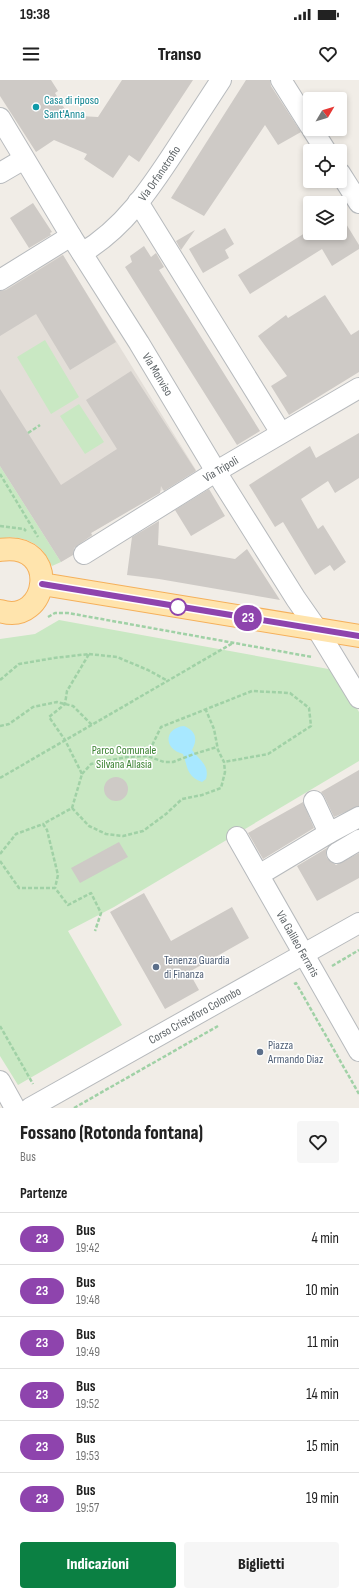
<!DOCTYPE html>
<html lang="it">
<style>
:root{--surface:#fff;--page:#f6f6f6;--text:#222;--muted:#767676;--line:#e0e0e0;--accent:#0b8043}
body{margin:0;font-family:"Sofia Sans Condensed",sans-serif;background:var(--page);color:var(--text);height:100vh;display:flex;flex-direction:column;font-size:15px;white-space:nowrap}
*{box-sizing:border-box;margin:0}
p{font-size:13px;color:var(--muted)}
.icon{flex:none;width:22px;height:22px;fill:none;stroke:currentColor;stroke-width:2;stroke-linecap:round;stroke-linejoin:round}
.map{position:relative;height:1028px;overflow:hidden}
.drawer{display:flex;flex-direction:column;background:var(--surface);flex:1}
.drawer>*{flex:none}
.badge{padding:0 8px;border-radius:13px;font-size:14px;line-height:26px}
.needle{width:26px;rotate:52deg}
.tools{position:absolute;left:303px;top:12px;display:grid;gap:8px}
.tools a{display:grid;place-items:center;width:44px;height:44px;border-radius:4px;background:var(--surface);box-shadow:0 2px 6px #0003;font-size:20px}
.map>.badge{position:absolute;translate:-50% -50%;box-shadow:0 0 0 2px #fff}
h2{padding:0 20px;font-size:15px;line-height:36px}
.round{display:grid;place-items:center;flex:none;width:42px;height:42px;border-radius:4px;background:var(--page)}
.headline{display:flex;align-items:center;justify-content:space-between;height:68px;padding:0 20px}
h1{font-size:19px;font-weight:800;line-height:30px}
.action{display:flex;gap:8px;margin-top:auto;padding:8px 20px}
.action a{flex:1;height:46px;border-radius:4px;background:var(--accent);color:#fff;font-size:16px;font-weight:800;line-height:46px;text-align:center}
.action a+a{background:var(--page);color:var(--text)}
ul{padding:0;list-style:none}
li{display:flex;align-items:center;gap:12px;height:52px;padding:0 20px;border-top:1px solid var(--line)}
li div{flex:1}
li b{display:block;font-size:15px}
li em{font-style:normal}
li .badge{min-width:44px;font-weight:700;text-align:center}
.status{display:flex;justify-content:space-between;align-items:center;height:28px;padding:0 20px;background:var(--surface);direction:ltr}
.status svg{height:11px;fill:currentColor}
header{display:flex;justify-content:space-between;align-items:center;height:52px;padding:0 20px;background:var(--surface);font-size:18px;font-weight:800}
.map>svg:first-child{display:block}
.education{fill:#e3ded8}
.green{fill:#c9e8c3}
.water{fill:#a8e8ff}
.building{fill:#cecac6}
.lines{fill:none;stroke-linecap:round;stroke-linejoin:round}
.minor-casing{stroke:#b7babd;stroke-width:22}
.major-casing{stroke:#f5b05b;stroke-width:24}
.path{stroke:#a0d1a6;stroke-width:2.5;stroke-dasharray:4 2;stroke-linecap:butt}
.minor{stroke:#fff;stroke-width:20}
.major{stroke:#ffe4ad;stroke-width:22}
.line-casing{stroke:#fff;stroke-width:9}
.line{stroke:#8e44ad;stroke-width:6}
.culture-dot{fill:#0f9aa8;stroke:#fff;stroke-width:1.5}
.stop-dot{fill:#fff;stroke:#8e44ad;stroke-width:2}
.service-dot{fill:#5c6f8a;stroke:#fff;stroke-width:1.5}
.labels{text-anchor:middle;stroke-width:3;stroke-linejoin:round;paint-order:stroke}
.culture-label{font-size:12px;fill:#0d838f;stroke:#fff;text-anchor:start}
.street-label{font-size:12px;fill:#5e6467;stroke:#fff}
.park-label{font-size:12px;fill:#3b8232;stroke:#fff}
.service-label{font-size:12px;fill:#4e5e75;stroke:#fff;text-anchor:start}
</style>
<div class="status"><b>19:38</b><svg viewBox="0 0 49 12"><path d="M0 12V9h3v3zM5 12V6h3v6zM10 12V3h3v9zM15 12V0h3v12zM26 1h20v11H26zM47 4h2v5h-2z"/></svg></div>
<header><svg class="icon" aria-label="menu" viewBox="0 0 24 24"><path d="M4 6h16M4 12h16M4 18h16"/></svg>Transo<svg class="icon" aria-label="heart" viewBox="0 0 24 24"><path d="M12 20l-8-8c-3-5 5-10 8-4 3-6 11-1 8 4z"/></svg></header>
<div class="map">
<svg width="359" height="1028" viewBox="0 0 359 1028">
<rect width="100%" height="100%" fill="#f1ede7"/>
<!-- education -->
<path class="education" d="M61 172 196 390 91 453 95 460 61 482 0 386V208Z"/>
<!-- green -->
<path class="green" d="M45 260 79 317 51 334 17 277Z
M79 324 104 362 85 374 60 336Z
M0 386 61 482 52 486C49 481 46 475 42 470 32 459 14 455 0 459Z
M59 540 334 590 359 632V681L114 827 68 851 122 945 18 1005 0 976V559L35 554Z"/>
<!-- water -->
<path class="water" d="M184 646C196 651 198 659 192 670 199 680 210 685 206 699L202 702C186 696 188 687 183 674 163 669 164 648 184 646Z"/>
<!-- building -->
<path class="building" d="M0 0H51L58 11 55 13 71 39 80 36 98 37 122 0H193L139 82 129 75 113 98 84 79 87 74 54 60 36 72 0 16Z
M246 0H270L271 6 301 52 278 65 265 45 204 136 171 118Z
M33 123 52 152 50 153 51 155 29 168 10 138Z
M340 134 359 165V169L332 186 322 169 250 214 238 195 305 153H340Z
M225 148 234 164 225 170 229 178 203 193 189 169Z
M195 150 181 170 176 161Z
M144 166 151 177 156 173 164 187 159 190 260 351 237 365 125 187 132 182 130 176Z
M63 175 116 262 70 290 36 234 0 256V211L6 210Z
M325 215 351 255 359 250V292L289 335 271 306 287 296 258 256 286 235 288 238Z
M131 291 196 391 164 411 161 406 160 413 91 453 92 455 74 468 73 475 61 482 0 386V309L61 405 117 369 86 320Z
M359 353V398L335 413 328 401 301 419 318 449 323 445 346 482 334 491 330 485 315 495 283 442 275 447 249 405 310 366 316 378Z
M209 409 225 436 191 456 175 430Z
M159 441 158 465 235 479 247 469 280 520 159 499 127 495 132 457Z
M359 690V726L334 737 324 716 321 712Z
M104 709a12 12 0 1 1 24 0a12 12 0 1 1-24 0Z
M303 722 314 748 263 779 248 753Z
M119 762 128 777 80 803 71 788Z
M327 768 326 774 327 778 336 785 359 773V798L317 821 297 786Z
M144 813 171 861 232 827 249 858 189 892 199 910 165 929 110 832Z"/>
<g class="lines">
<!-- minor casing -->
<g class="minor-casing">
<g id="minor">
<path d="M281 0 310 46"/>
<path id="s1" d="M0 38 71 156 139 263 223 403 296 519 317 549 359 618"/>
<path d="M312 49 326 71"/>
<path d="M0 93 24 79"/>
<path d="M340 93 359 123"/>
<path d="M138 122 281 353"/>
<path id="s2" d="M82 173C124 148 150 109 176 69 191 46 206 23 221 0"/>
<path d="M0 200 71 156"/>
<path id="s3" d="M84 474 217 391 359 308"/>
<path d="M314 721 329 753 359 737"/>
<path id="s4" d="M237 757 359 971"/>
<path d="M337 773 359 760"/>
<path d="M259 795 329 753"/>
<path d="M0 1001 15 1028"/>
<path id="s5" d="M30 1028 359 843"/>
</g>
</g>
<!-- major casing -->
<g class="major-casing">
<path id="major" d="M0 470C61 460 49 547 0 531
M42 504 359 556"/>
</g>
<!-- path -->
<path class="path" d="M28 353 40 345
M0 394 38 457
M0 446 24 449 26 451
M48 537 55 533H68L312 577
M89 574 117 577 148 590 168 601
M0 600 19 584 54 578 89 574 67 611 65 624 49 637 65 660 82 694 72 728 43 744
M0 646 9 644 33 627 57 622 73 626 92 645
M147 676 161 647 252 611 290 613 309 628 311 646 268 674 224 682
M82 694 91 684 127 677 147 676 164 682H173L194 674 217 667
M0 698 233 563
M72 728 89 746 106 754 123 756 143 751 166 734 182 719 202 715 221 708 225 692 224 682 218 670 214 649 205 628
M0 774 16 754 43 744 47 750 58 795 55 808
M0 781 19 808H55L68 825 91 813 101 833 95 851
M332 886 359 870
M294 904 296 903 359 1014
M0 946 33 1004
M74 1028 218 946"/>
<!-- minor -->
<use href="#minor" class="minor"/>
<!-- major -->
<use href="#major" class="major"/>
</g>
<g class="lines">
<!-- line casing -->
<g class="line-casing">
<path id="line" d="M42 504 359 556"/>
</g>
<!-- line -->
<use href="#line" class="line"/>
</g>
<!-- markers -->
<circle class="culture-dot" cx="36" cy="27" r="4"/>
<circle class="stop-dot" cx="178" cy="527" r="8"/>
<g class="service-dot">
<circle cx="156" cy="887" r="4"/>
<circle cx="260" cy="972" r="4"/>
</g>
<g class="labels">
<!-- culture labels -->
<g class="culture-label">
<text x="44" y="24">Casa di riposo<tspan x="44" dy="14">Sant'Anna</tspan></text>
</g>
<!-- street labels -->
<g class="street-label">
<text dy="4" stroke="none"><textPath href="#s2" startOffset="112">Via Orfanotrofio</textPath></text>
<text dy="4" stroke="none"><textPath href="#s1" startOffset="301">Via Monviso</textPath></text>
<text dy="4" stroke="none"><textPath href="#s3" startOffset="161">Via Tripoli</textPath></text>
<text dy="4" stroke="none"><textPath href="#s4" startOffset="123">Via Galileo Ferraris</textPath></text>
<text dy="4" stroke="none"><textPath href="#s5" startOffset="189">Corso Cristoforo Colombo</textPath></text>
</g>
<!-- park labels -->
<g class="park-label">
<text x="124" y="674">Parco Comunale<tspan x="124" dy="14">Silvana Allasia</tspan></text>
</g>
<!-- service labels -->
<g class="service-label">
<text x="164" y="884">Tenenza Guardia<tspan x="164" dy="14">di Finanza</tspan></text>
<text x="268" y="969">Piazza<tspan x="268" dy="14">Armando Diaz</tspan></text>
</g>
</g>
</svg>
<div class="tools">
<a><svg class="needle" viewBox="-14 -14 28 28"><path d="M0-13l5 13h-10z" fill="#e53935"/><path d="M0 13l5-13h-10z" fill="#767676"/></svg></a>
<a><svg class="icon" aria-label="locate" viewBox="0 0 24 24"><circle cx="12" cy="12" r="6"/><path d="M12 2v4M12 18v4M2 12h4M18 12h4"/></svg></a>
<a><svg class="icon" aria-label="layers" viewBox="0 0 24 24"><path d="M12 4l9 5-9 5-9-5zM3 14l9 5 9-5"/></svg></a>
</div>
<b class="badge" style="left:248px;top:538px;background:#8e44ad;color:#fff">23</b>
</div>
<section class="drawer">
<div class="headline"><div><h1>Fossano (Rotonda fontana)</h1><p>Bus</p></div><a class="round"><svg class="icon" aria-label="heart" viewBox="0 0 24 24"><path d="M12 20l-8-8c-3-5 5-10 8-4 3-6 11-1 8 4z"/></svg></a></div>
<h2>Partenze</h2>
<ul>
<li><span class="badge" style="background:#8e44ad;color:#fff">23</span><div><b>Bus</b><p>19:42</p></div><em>4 min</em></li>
<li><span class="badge" style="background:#8e44ad;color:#fff">23</span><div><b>Bus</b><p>19:48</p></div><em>10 min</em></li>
<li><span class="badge" style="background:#8e44ad;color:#fff">23</span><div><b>Bus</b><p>19:49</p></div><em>11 min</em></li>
<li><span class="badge" style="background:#8e44ad;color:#fff">23</span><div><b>Bus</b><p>19:52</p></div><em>14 min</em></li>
<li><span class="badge" style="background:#8e44ad;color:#fff">23</span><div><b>Bus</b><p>19:53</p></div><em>15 min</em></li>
<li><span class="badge" style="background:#8e44ad;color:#fff">23</span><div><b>Bus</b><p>19:57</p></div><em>19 min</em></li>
</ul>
<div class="action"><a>Indicazioni</a><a>Biglietti</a></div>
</section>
